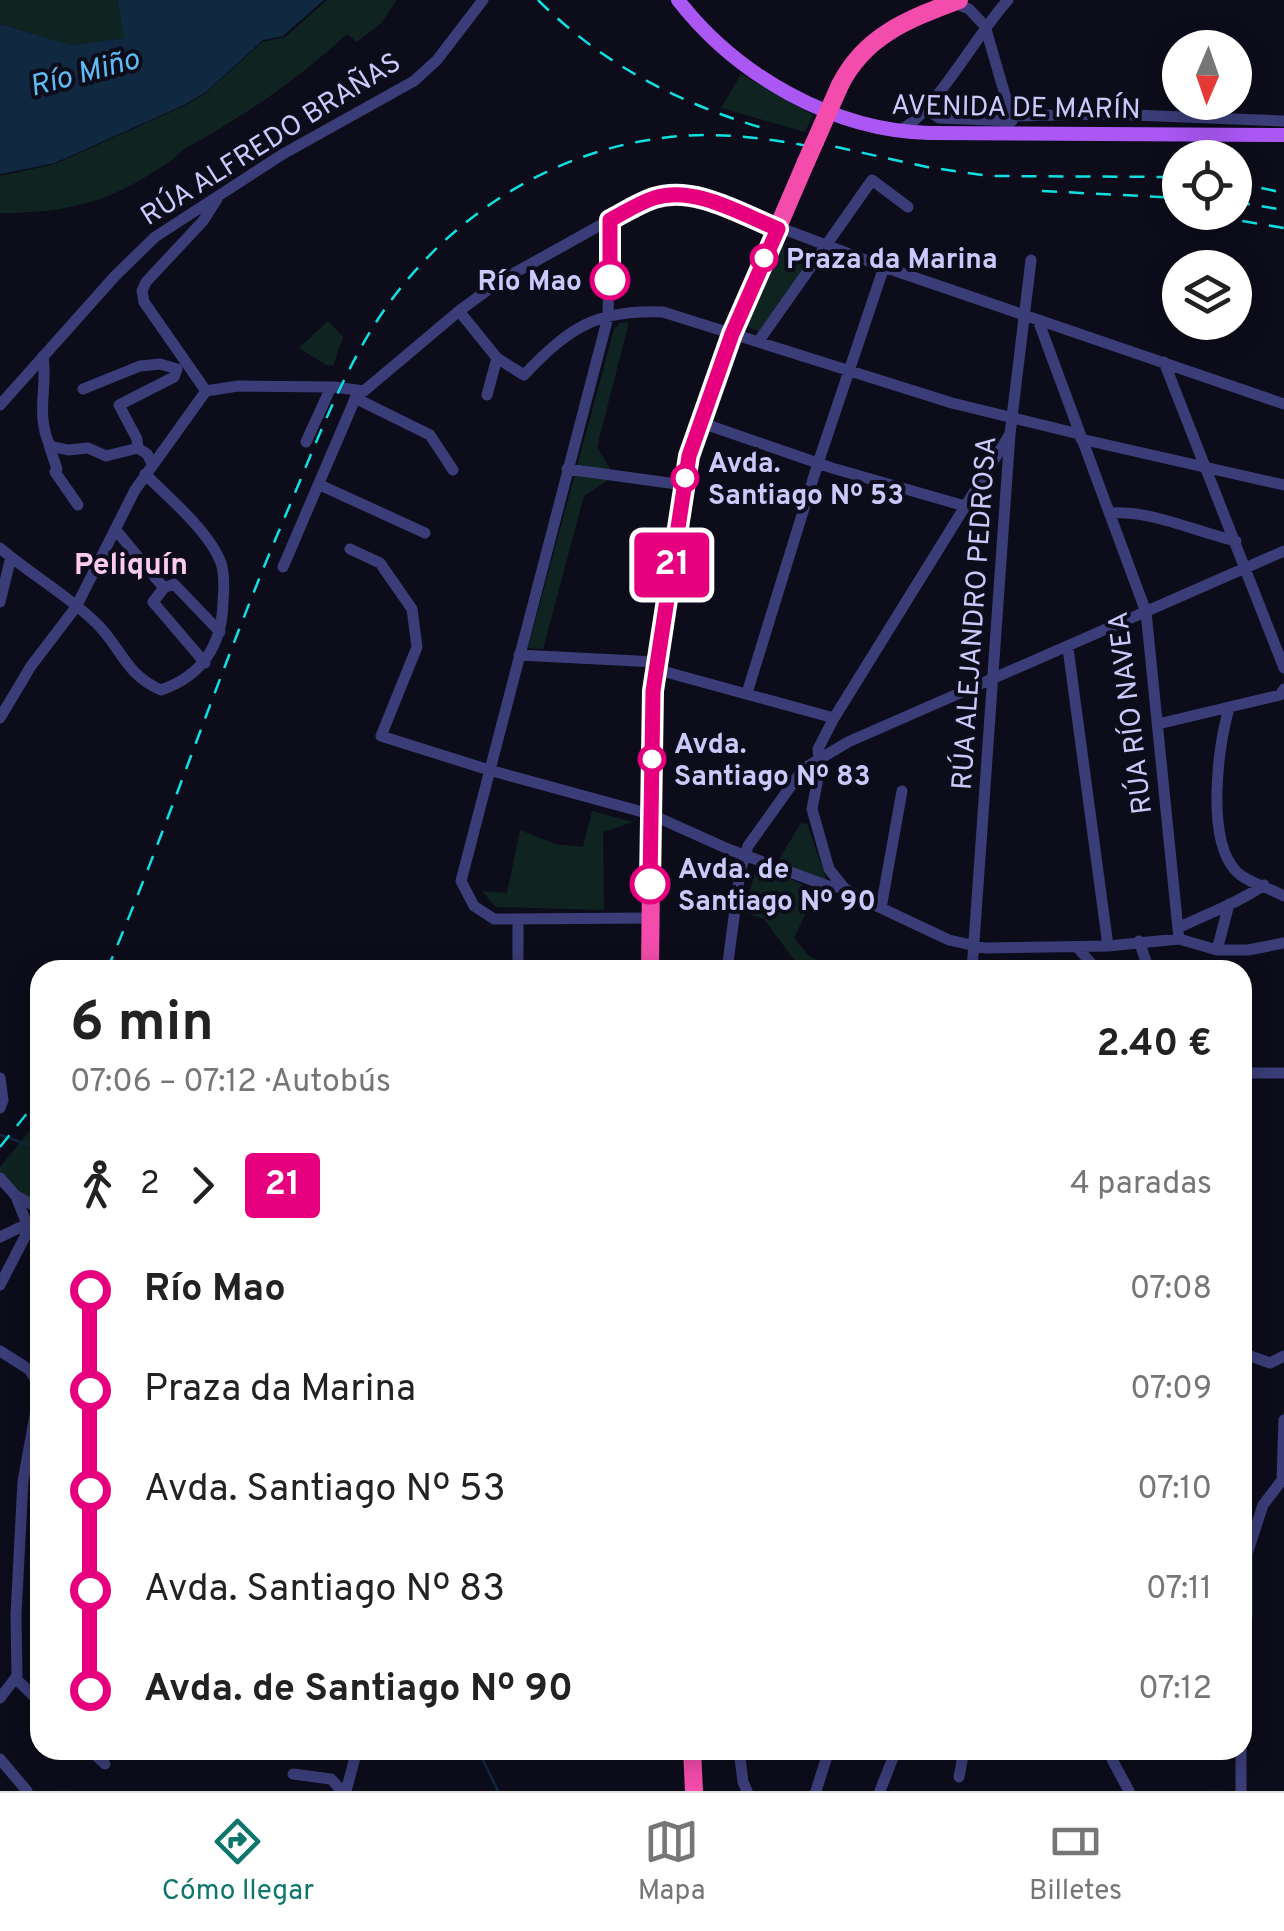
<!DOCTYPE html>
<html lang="es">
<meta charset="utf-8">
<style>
:root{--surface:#fff;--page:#f2f2f2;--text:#222;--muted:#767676;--line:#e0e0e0;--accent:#0f766e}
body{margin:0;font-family:Overpass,sans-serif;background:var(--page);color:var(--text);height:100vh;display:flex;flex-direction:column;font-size:38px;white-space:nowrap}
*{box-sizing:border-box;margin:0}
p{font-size:32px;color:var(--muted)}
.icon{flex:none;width:55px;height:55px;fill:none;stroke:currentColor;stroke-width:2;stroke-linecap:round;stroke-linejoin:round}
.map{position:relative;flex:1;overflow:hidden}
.side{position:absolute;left:30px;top:960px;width:1222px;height:800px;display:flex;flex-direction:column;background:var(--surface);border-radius:30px;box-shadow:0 5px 25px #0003}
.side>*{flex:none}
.badge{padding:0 20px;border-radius:8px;font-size:35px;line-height:65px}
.needle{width:65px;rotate:182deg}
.tools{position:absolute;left:1162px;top:30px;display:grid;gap:20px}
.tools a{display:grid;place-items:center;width:90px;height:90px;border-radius:50%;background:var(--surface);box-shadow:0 5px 25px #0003;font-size:50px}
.map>.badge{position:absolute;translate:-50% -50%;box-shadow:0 0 0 5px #fff}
.legs{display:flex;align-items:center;gap:15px;height:110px;padding:0 40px;font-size:32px}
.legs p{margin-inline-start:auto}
.headline{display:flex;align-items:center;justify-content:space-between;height:170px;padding:0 40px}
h1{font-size:55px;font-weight:700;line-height:75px}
ul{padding:0 40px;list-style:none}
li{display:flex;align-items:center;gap:35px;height:100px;font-size:38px}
li i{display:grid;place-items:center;width:15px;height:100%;margin:0 12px;background:currentColor}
li i::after{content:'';width:25px;height:25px;margin:-12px;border:8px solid;border-radius:50%;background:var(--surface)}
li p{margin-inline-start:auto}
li:first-child i{background:linear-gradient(#0000 50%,currentColor 0)}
li:last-child i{background:linear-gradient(currentColor 50%,#0000 0)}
.tab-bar{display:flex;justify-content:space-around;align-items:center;height:140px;border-top:2px solid var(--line);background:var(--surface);font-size:28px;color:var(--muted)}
.tab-bar a{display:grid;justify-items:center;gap:5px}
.tab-bar .current{color:var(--accent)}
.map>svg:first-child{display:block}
.green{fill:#0f2421}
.water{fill:#102840}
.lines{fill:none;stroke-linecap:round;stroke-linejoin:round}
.stream{stroke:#102840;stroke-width:2.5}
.minor{stroke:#3a3d77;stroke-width:11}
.major{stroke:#aa57f4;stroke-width:14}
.highway{stroke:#f34cac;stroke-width:18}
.rail{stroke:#0fe1e2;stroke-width:2.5;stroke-dasharray:15 12;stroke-linecap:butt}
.highway-bridge{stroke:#f34cac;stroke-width:18}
.line-1-casing{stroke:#fff;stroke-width:22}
.line-1{stroke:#e6007e;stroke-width:15}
.stop-1-dot{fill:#fff;stroke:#e6007e;stroke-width:5}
.labels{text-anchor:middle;stroke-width:8;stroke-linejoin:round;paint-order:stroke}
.street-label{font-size:28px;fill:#cac9fb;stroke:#0d0c1b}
.stop-label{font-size:28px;font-weight:bold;fill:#cac9fb;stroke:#0d0c1b;text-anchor:start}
.water-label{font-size:30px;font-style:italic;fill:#5ebdf4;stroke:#0d0c1b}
.neighbourhood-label{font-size:30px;font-weight:bold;fill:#fccbef;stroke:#0d0c1b}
</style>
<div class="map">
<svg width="1284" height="1791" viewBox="0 0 1284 1791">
<rect width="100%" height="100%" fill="#0d0c1b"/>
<!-- green -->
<path class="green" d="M0 0H118L125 38 71 45 0 24Z
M327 0H397L381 23 357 42 347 34C297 80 243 117 184 149 174 160 164 165 152 173 101 205 60 213 0 213V176L55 164 186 105 206 93 262 42 285 37Z
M741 74 813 115 805 132 721 108Z
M786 243 819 251 762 333 745 325 776 254Z
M328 321 343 337 333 366 326 365 299 348Z
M629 322 597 447 610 469 607 481 584 496 543 649 528 648 614 329 620 323Z
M592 811 633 822 603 832 604 910 496 907 482 891 507 893 520 830 555 844 583 847Z
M801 823 807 824 827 881 778 861Z
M763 866 816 891 794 938 810 957 851 970H797V964L764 919 743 912 757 867Z
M40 1118V1209L0 1178V1167Z"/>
<!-- water -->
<path class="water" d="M118 0H324L283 36 263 40 206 92 184 105 55 163 0 174V24L71 45 124 38Z"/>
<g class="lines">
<!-- stream -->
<path class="stream" d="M0 1135 40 1149
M478 1750 498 1791"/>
<!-- minor -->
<path class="minor" d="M954 3 969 9 985 26 1012 119
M926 109 939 118 1012 121
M1013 116 1109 114 1284 121
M900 130C934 114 978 32 1008 0
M610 220 608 317 461 881 474 906 494 919 650 918
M459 311 497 358 524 375C569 328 596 309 663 312L952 403 1079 434
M1038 320 1146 612 1179 939
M758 342 872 180 908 207
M43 356C48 389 35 413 50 446L68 450 88 448 106 456 138 448 147 454 152 463
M1164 362 1284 668
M83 389 140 366 160 364 177 369
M206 391 238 386 334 387 364 391 459 311 500 281 642 202 670 194 712 202 884 267 1284 404
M206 391 144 302 142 291 146 282 203 221 217 199
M487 395 497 358
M355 398 430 435 453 470
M0 405 115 276 155 237 283 154 414 81 437 60 483 0
M699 422 832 468 965 506
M1010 434 834 718 818 749 820 768 812 809 829 869 844 888 864 900 949 940 985 948 1108 946 1179 939 1217 950H1248L1284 943
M1081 439 1284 485
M306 442 331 387
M49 445 57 469 55 472 78 505
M138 448 137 439 119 405 174 377 177 369
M567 469 684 485
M320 485 425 533
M1111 513C1151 510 1196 532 1236 541
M115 529 164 588
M0 548C30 574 66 594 95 622 121 646 124 674 161 690 202 676 222 645 223 602 224 590 225 575 221 563 210 532 168 497 145 474
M350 549 380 563 412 609 417 647 381 736 489 770 650 814 728 849 828 886 844 888
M283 567 358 392
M164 588 153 602 205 663
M164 588 174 584 220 632
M0 602 11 557
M1068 648 1108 946
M519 655 656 662
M655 669 834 718
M747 693 818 463 884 267
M1229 708C1218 748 1206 837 1235 870 1245 882 1270 888 1284 896
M0 718 31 666 76 607 135 490 206 391
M1158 724 1280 695 1284 689
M881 908 902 791
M1178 928C1207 914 1238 903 1264 885
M1139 941 1149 970
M1077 947 1097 970
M1217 950 1229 904
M518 970V920
M727 970 740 872 748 846 803 769 848 742 1284 551
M972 970 1010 434 1031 260
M1242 1073H1284
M0 1078 3 1100 0 1108
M0 1178 15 1195 40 1209
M17 1199 27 1224 40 1227
M0 1237 27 1224
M0 1285 30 1227
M0 1351 30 1370 40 1388 23 1481 16 1615 17 1676 0 1698
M1242 1353 1270 1363 1284 1356
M1242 1644 1247 1616V1554L1263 1505 1282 1480 1284 1420
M15 1678 40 1702
M90 1750 105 1764
M739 1750 743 1782 747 1791
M1107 1750 1129 1791
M1241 1750V1791
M0 1759 27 1791
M293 1774 331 1779 342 1791
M959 1777 964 1750
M346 1791 357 1750
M816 1791 829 1750
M880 1791 896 1750"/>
<!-- major -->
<path class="major" d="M678 0C737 76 834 131 930 133L1284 135"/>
<!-- highway -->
<path class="highway" d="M840 85C865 35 909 19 959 0
M650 970 653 691 689 456 732 334 806 162
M692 1750 694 1791"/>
<!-- rail -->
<path class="rail" d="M538 0C602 64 680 104 766 129
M809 141 927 167 989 176 1180 177
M1235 182 1284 193
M1042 191 1180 198
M1235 202 1284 210
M1189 212 1284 228
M107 970C169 824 219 672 281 526 310 459 335 389 373 327 445 212 570 136 706 135 745 135 782 141 819 148
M0 1147 40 1097"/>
<!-- highway-bridge -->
<path class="highway-bridge" d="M806 162 840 85"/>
</g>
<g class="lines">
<!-- line-1 casing -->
<g class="line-1-casing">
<path id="line-1" d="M610 280V220C625 212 639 203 654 198 694 185 741 214 778 229L732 334 689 456 653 691 650 884"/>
</g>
<!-- line-1 -->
<use href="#line-1" class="line-1"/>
</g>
<!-- markers -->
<g class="stop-1-dot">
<circle cx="764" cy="258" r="12"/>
<circle cx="610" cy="280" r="18"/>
<circle cx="685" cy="478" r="12"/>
<circle cx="652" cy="759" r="12"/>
<circle cx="650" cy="884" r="18"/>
</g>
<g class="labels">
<!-- street labels -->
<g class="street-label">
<text transform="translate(1016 106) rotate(1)" y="10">AVENIDA DE MARÍN</text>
<text transform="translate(270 138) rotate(-32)" y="10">RÚA ALFREDO BRAÑAS</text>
<text transform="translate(973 613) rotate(-86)" y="10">RÚA ALEJANDRO PEDROSA</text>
<text transform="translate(1129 713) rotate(-97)" y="10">RÚA RÍO NAVEA</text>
</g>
<!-- stop labels -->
<g class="stop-label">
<text x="786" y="268">Praza da Marina</text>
<text x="582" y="290" text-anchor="end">Río Mao</text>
<text x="708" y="472">Avda.<tspan x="708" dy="32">Santiago Nº 53</tspan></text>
<text x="674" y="753">Avda.<tspan x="674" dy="32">Santiago Nº 83</tspan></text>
<text x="678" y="878">Avda. de<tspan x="678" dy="32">Santiago Nº 90</tspan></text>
</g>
<!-- water labels -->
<g class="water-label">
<text transform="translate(84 72) rotate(-15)" y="10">Río Miño</text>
</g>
<!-- neighbourhood labels -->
<g class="neighbourhood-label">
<text x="131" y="574">Peliquín</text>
</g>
</g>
</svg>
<div class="tools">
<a><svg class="needle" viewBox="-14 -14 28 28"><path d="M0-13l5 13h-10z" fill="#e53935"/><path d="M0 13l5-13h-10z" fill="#767676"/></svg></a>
<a><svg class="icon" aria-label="locate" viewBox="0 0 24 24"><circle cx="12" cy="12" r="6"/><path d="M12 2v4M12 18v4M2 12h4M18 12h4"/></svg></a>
<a><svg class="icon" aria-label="layers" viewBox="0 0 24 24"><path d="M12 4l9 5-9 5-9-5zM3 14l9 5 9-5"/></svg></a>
</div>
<b class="badge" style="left:672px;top:565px;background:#e6007e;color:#fff">21</b>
<section class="side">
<div class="headline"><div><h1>6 min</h1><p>07:06 – 07:12 · Autobús</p></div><b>2.40 €</b></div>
<div class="legs"><svg class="icon" aria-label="walk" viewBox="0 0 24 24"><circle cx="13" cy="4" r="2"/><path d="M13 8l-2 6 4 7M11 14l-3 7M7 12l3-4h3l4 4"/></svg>2<svg class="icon" aria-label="forward" viewBox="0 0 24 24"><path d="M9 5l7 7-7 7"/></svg><b class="badge" style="background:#e6007e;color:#fff">21</b><p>4 paradas</p></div>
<ul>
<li><i style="color:#e6007e"></i><b>Río Mao</b><p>07:08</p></li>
<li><i style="color:#e6007e"></i><span>Praza da Marina</span><p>07:09</p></li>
<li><i style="color:#e6007e"></i><span>Avda. Santiago Nº 53</span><p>07:10</p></li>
<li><i style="color:#e6007e"></i><span>Avda. Santiago Nº 83</span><p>07:11</p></li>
<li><i style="color:#e6007e"></i><b>Avda. de Santiago Nº 90</b><p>07:12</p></li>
</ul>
</section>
</div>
<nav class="tab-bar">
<a class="current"><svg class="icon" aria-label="directions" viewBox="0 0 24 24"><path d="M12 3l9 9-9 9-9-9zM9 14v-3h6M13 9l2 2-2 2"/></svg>Cómo llegar</a>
<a><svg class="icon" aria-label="map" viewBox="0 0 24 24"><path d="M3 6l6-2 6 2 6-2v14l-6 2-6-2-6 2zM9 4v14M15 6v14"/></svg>Mapa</a>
<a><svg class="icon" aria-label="tickets" viewBox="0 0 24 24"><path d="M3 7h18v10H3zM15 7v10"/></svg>Billetes</a>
</nav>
